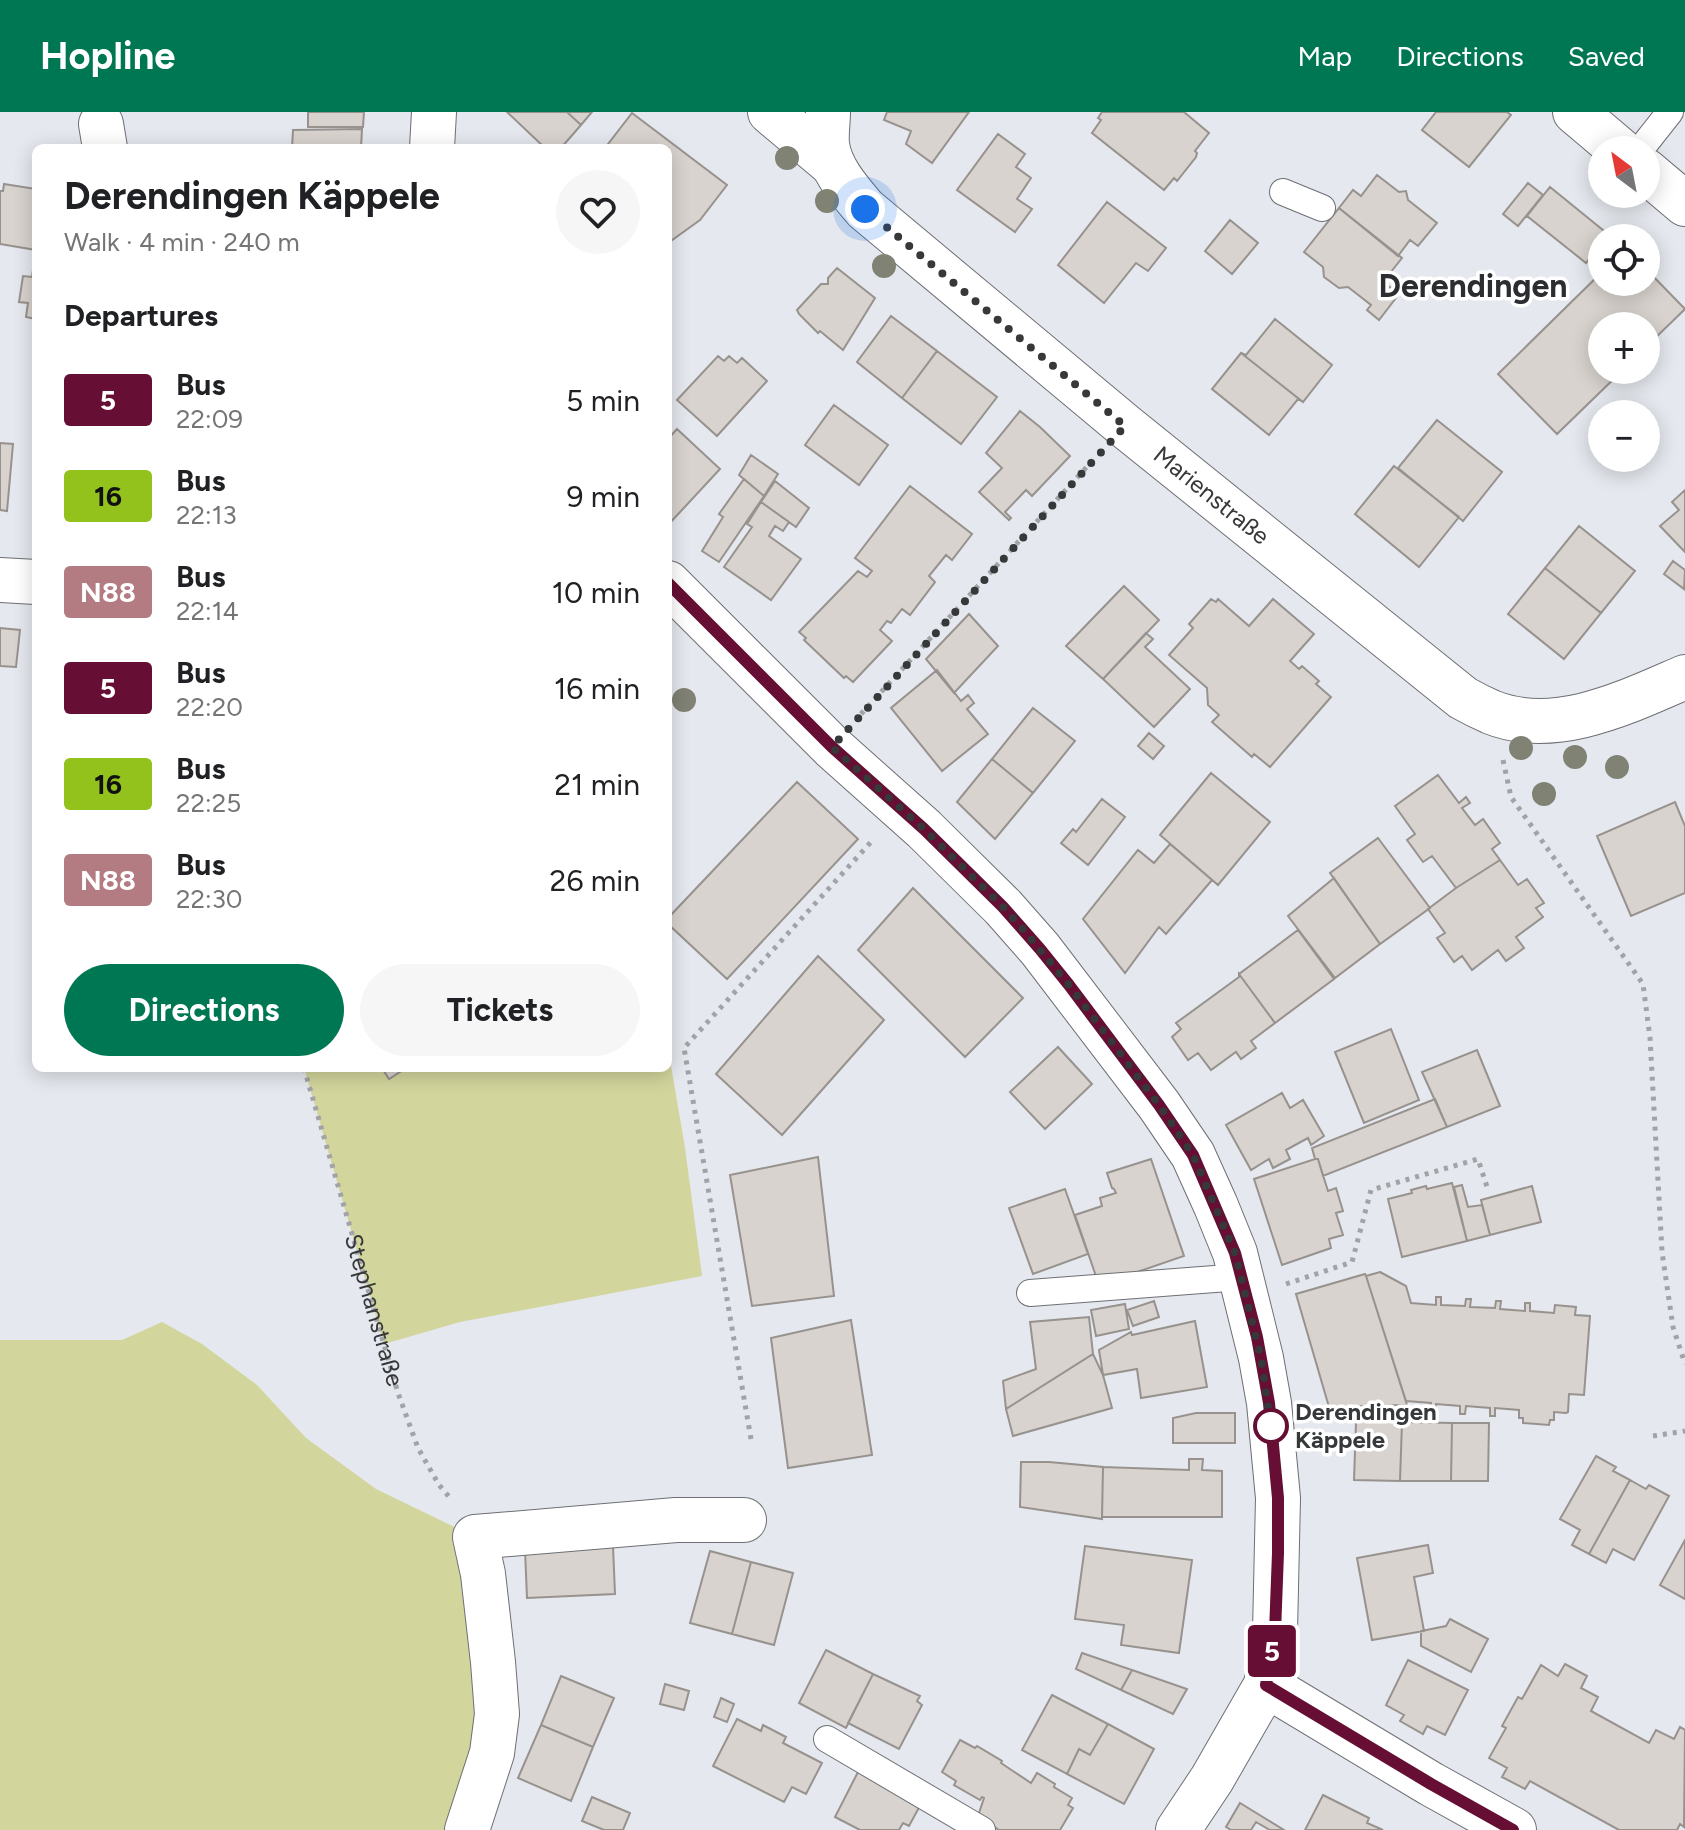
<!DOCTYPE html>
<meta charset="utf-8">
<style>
:root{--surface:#fff;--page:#f6f6f6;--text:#202124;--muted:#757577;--accent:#007753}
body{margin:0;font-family:Figtree,sans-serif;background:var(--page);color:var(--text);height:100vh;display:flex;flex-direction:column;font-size:30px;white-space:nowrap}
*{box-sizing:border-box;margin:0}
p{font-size:26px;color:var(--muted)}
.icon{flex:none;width:44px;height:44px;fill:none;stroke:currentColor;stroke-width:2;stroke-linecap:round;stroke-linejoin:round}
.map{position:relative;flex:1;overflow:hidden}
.details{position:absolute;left:32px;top:32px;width:640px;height:928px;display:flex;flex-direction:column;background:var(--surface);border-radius:12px;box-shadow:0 4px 20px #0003}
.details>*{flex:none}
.badge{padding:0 16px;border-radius:6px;font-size:28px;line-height:52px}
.needle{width:52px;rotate:328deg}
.tools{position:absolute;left:1588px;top:24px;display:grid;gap:16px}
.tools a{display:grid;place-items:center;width:72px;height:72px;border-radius:50%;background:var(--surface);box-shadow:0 4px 20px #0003;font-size:40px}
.you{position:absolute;width:40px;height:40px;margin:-20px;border:6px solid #fff;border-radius:50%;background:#1a73e8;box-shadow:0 0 0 12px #1a73e833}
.map>.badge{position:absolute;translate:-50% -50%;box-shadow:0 0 0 4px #fff}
h2{padding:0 32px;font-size:30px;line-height:72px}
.round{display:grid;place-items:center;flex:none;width:84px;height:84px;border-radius:42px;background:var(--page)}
.summary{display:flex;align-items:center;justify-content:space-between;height:136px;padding:0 32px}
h1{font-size:38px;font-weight:700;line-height:60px}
.button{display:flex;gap:16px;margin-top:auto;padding:16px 32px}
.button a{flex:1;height:92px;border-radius:48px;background:var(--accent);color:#fff;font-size:32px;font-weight:700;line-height:92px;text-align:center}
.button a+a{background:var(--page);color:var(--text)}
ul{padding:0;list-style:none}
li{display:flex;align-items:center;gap:24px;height:96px;padding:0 32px}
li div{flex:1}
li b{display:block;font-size:30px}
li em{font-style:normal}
li .badge{min-width:88px;font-weight:700;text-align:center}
header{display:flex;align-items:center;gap:48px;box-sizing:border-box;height:112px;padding:0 40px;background:var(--accent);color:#fff}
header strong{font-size:38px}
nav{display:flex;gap:44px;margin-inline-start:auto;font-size:28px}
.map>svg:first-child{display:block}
.green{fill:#d2d59c}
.building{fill:#d8d3ce;stroke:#97928e;stroke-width:2}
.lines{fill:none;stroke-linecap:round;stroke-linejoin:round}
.lane-casing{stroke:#6d6f74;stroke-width:28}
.street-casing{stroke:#6d6f74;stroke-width:46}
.path{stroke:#a1a3a7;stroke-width:5;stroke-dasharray:4 6;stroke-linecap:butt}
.lane{stroke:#fff;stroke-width:26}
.street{stroke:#fff;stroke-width:44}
.tree{fill:#808274}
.line-casing{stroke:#fff;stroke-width:18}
.line{stroke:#660e34;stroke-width:12}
.walk{stroke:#37383a;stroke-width:8;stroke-dasharray:0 14.4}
.stop-dot{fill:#fff;stroke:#660e34;stroke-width:4}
.labels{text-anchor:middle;stroke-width:7;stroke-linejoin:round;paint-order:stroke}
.street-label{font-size:24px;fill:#37383a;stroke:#fff}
.stop-label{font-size:24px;font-weight:bold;fill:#37383a;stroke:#fff;text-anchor:start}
.district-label{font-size:32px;font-weight:bold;fill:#2b2d31;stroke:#fff}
</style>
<header>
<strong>Hopline</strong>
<nav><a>Map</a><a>Directions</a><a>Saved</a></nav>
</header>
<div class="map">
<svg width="1685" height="1718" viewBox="0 0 1685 1718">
<rect width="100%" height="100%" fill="#e5e8ee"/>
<!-- green -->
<path class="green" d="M668 936 685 1036 702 1164 460 1210 384 1232 304 956H668Z
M162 1210 202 1232 257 1273 306 1326 376 1377 475 1425 487 1506 467 1718H0V1228H122Z"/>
<!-- building -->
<path class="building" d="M308 0H364L363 15H308Z
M507 0H567L581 13 561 36H545Z
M567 0H592L581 13Z
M887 0H969L932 51 906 32 911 19 884 8Z
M1102 0H1184L1209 21 1195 39 1197 41 1196 45 1177 69 1174 66 1164 78 1092 21 1101 8 1098 6Z
M1436 0H1507L1511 3 1469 55 1422 18Z
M632 1 727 73 700 108 668 131V36H605Z
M362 17 361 36H292L293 18Z
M998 22 1025 42 1016 55 1031 66 1017 87 1032 97 1015 120 957 78Z
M1377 63 1399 80 1406 79 1408 88 1437 111 1418 134 1410 128 1398 144 1339 96 1353 78 1361 84Z
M1528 71 1543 83 1518 114 1503 102Z
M4 72 36 77V138L0 132V79H3Z
M1550 75 1609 123 1607 126H1602V132L1586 151 1527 104Z
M1107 90 1166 136 1148 159 1136 151 1104 191 1058 153Z
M1339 96 1402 146 1383 170 1399 182 1379 208 1367 198 1371 193 1348 175 1339 176 1324 165 1323 155 1304 140Z
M1230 108 1258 131 1232 162 1205 139Z
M36 138V207L26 205 28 191 19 190 23 164 32 165Z
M837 156 875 186 843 238 820 219 818 221 799 202 797 198 821 172H828V166Z
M1646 157 1685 197 1646 235V214H1602V258H1623L1557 322 1498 262 1602 160V170H1646Z
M891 204 937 239 902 286 857 250Z
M1275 207 1332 253 1303 290 1241 241 1246 243Z
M937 239 997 285 961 332 902 286Z
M1241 241 1303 290 1298 287 1269 323 1212 277Z
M718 244 724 249 729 244 737 251 742 246 767 269 717 324 677 288Z
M834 293 888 333 859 373 805 333Z
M1020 299 1040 315 1070 344 1032 384 1026 378 1005 400 1011 406 1009 408 979 380 1002 356 986 341Z
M1437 308 1502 360 1463 409 1398 356Z
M677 317 720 357 668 413V327Z
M0 331 13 332 7 399 0 398Z
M751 343 778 362 764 384 739 363Z
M1394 354 1459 405 1419 455 1355 402Z
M744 367 764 384 719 450 702 439 723 405 719 402Z
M775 369 809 396 796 415 761 390Z
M910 374 972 422 952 448 946 443 929 464 935 470 910 503 902 497 891 511 887 509 880 518 892 529 853 570 846 564 844 566 804 528 806 526 799 520 858 459 867 465 872 459 855 446Z
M1685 378V440L1660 414 1679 398 1672 390Z
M761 390 789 410 783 419 775 414 769 424 801 447 771 488 724 455 752 415 747 412Z
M1579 414 1635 459 1601 501 1545 456Z
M1673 449 1685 458 1684 477 1664 462Z
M1545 456 1601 501 1564 547 1508 502Z
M1124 474 1159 508 1103 567 1066 534Z
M1211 487 1216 490 1218 487 1249 514 1273 487 1314 522 1290 549 1299 557 1302 554 1319 569 1316 572 1331 585 1270 655 1254 642 1252 645 1212 610 1219 603 1208 593 1207 576 1169 543 1193 516 1189 512Z
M969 502 998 534 954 581 926 547Z
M0 516 20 518 16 555 0 554Z
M1146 521 1153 527 1145 535 1190 577 1154 615 1103 567Z
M937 558 961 589 968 583 974 591 967 597 988 622 942 659 891 596Z
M1033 596 1075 629 1033 681 992 647Z
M1149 621 1164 634 1153 647 1138 634Z
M992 647 1033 681 995 727 957 690Z
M1211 661 1270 710 1218 773 1160 723Z
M1438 663 1459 691 1466 685 1470 691 1462 696 1475 713 1483 707 1500 731 1492 737 1500 748 1456 776 1432 744 1423 750 1407 728 1415 722 1395 694Z
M797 670 858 727 727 867 668 812V806Z
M1102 687 1125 705 1088 753 1061 731 1073 717 1076 720Z
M1675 690 1685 714V781L1631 804 1597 724Z
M1378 726 1430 796 1380 832 1330 761Z
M1170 732 1212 768 1166 822 1159 815 1125 861 1083 807 1138 738 1154 751Z
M1500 748 1518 773 1527 767 1544 791 1536 796 1543 805 1516 825 1524 836 1506 849 1498 838 1472 858 1462 844 1454 850 1437 826 1445 821 1428 797 1456 776Z
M1334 766 1380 832 1335 866 1288 804Z
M913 776 1023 886 965 945 858 838Z
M1298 818 1334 867 1275 911 1239 862Z
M818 844 884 908 782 1023 716 962Z
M1239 862 1275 911 1251 929 1256 936 1241 947 1236 940 1211 958 1198 941 1188 948 1172 925 1181 917 1176 911 1239 865Z
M1391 917 1419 988 1364 1011 1335 940Z
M1058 935 1092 972 1045 1017 1010 980Z
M1477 938 1500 994 1447 1015 1422 960Z
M382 956H406L389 967Z
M1282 981 1290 996 1303 988 1324 1024 1311 1033 1308 1026 1286 1038 1290 1047 1273 1056 1269 1047 1251 1058 1226 1013Z
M1435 987 1447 1015 1323 1064 1318 1047H1315L1312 1036Z
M818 1045 834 1184 752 1194 730 1063Z
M1151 1047 1184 1144 1099 1173 1075 1103 1102 1094 1100 1086 1116 1081 1114 1077 1112 1076 1107 1061Z
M1315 1047H1318L1328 1079 1336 1076 1343 1099 1336 1101 1343 1123 1329 1127 1331 1136 1282 1153 1254 1067Z
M1452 1071 1467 1129 1402 1145 1388 1087 1412 1081 1411 1078 1426 1074 1427 1077Z
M1462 1073 1468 1095 1482 1093 1490 1123 1467 1129 1454 1075Z
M1532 1074 1541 1110 1490 1123 1481 1088Z
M1065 1077 1088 1142 1033 1162 1009 1096Z
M1380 1160 1406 1174 1411 1191 1436 1193V1185H1441V1193L1465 1194 1466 1187H1471L1470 1195 1495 1196 1496 1189H1501L1500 1197 1525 1199V1191H1530V1199L1554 1201 1555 1193 1576 1195 1575 1203 1590 1204 1584 1283 1569 1282 1568 1300 1566 1301 1554 1300V1308H1550L1549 1313 1523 1311V1306H1519V1298L1495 1296V1304H1490V1296L1466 1294 1465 1302H1460V1294L1436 1292 1435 1300 1430 1299 1431 1291 1406 1289 1366 1164Z
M1365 1162 1366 1164 1407 1293 1329 1295 1296 1182Z
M1154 1189 1159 1205 1133 1214 1127 1198Z
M1125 1192 1129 1217 1096 1224 1091 1198Z
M1089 1205 1093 1242 1006 1297 1003 1269 1036 1257 1030 1210Z
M851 1208 872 1343 788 1356 771 1226Z
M1195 1209 1207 1275 1141 1286 1137 1257 1103 1263 1099 1238 1131 1220 1132 1223Z
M1093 1242 1103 1263 1112 1296 1013 1324 1006 1297Z
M1196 1301H1235V1331H1173V1306Z
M1356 1310H1402L1400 1369 1354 1368Z
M1402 1310 1452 1311 1451 1369H1400Z
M1452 1311H1489L1488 1369H1451Z
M1596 1344 1616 1355 1613 1359 1630 1368 1589 1442 1572 1433 1580 1418 1560 1407Z
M1189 1347H1203L1202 1358 1222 1359V1405H1102L1103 1355 1189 1358Z
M1021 1350H1049L1103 1355 1102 1407 1020 1395Z
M1630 1368 1646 1377 1649 1373 1669 1384 1634 1448 1613 1437 1606 1451 1589 1442Z
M1685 1428V1487L1660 1473Z
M1428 1433 1433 1461 1414 1465 1424 1519 1372 1528 1357 1446Z
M613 1434 615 1482 527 1486 525 1438Z
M1085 1434 1192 1448 1179 1541 1121 1533 1124 1513 1075 1507Z
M710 1439 751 1450 732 1522 690 1511Z
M751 1450 793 1461 774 1533 732 1522Z
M1450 1507 1488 1527 1471 1560 1421 1534V1519L1446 1514Z
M826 1538 873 1562 846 1616 799 1591Z
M1082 1541 1132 1558 1121 1578 1076 1557Z
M1408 1548 1468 1578 1445 1623 1427 1614 1423 1622 1400 1609 1404 1603 1386 1593Z
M1565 1552 1587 1564 1581 1576 1598 1585 1591 1599 1649 1631 1656 1618 1674 1627 1680 1615 1685 1618 1684 1715 1680 1712 1677 1718H1619L1530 1669 1525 1677 1502 1665 1507 1656 1489 1646 1506 1616 1502 1614 1518 1585 1522 1587 1541 1553 1558 1564Z
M1132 1558 1187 1577 1173 1602 1121 1578Z
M873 1562 920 1584 917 1589 922 1593 899 1637 848 1611Z
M561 1564 614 1586 593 1635 541 1613Z
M665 1572 689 1579 684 1598 660 1592Z
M1052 1583 1108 1612 1090 1643 1079 1637 1067 1662 1022 1638Z
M721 1586 734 1592 727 1610 714 1605Z
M737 1607 761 1619 763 1613 786 1625 783 1631 822 1651 806 1682 792 1675 784 1690 713 1654Z
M1108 1612 1154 1637 1124 1692 1067 1662 1079 1637 1090 1643Z
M541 1613 593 1635 571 1689 518 1666Z
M960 1628 975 1636 977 1634 1002 1649 1001 1651 1031 1671 1037 1661 1055 1672 1054 1675 1072 1686 1068 1693 1073 1696 1060 1718H999L978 1704 984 1686 982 1685 980 1688 954 1673 956 1669 942 1660Z
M859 1658 922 1690 909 1714 903 1711 899 1718H860L835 1705Z
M1323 1683 1369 1706 1367 1711 1383 1718H1305Z
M592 1685 630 1701 623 1718H604L582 1709Z
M1240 1691 1284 1718H1270L1256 1710 1251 1718H1231L1226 1715Z"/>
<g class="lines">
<!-- lane casing -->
<g class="lane-casing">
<path id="lane" d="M1640 38 1670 0
M1283 80 1322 96
M1030 1181 1241 1165
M827 1627 982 1718"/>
</g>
<!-- street casing -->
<g class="street-casing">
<g id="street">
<path d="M770 0 833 53"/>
<path id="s2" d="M828 0C828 10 826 22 827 32 830 57 849 78 865 97L1125 314 1463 586C1472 591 1482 596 1491 600 1555 626 1627 590 1685 565"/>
<path d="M1575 0 1620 38"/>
<path d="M101 12 105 36"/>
<path d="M432 36 434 0"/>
<path d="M1646 59 1685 92"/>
<path d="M0 468 36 470"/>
<path d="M668 471 832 635 924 717 1003 795 1040 837 1159 993 1193 1043 1216 1094 1235 1141 1261 1246 1269 1291 1278 1386 1275 1520 1266 1573 1212 1667 1178 1718"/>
<path d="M1266 1573 1431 1672 1514 1718"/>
<path d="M467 1718 492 1641 497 1602 493 1550 483 1462 475 1425 676 1408H744"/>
</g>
</g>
<!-- path -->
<g class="path">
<path d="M861 602 1094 347"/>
<path d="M1503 648 1511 685 1643 872 1650 926 1662 1140 1673 1215 1685 1252"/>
<path id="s1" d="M304 956 398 1281 418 1336 439 1373 452 1388"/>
<path d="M1286 1172 1352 1150 1371 1078 1478 1047 1488 1078"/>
<path d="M1653 1324 1685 1319"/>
<path d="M751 1327 684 936 871 730"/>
</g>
<!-- lane -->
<use href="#lane" class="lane"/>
<!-- street -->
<use href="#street" class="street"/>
</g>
<!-- trees -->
<g class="tree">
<circle cx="787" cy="46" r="12"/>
<circle cx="827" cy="89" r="12"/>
<circle cx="884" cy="154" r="12"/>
<circle cx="684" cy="588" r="12"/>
<circle cx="1521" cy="636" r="12"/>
<circle cx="1575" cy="645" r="12"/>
<circle cx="1617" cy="655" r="12"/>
<circle cx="1544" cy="682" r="12"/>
</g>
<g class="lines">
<!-- line casing -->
<g class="line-casing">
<path id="line" d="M668 471 832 635 924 717 1003 795 1040 837 1069 873 1159 993 1193 1043 1235 1141 1257 1225 1269 1291 1278 1386V1441L1275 1520 1266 1573 1431 1672 1513 1718"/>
</g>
<!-- line -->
<use href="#line" class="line"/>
<!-- walk -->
<path class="walk" d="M865 97 1125 314 832 635 924 717 1003 795 1022 816 1069 873 1159 993 1193 1043 1235 1141 1261 1246 1272 1322 1271 1314"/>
</g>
<!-- markers -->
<circle class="stop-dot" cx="1271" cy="1314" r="16"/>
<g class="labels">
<!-- street labels -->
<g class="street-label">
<text dy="8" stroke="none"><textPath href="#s2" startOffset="558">Marienstraße</textPath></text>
<text dy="8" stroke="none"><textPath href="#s1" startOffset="252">Stephanstraße</textPath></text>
</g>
<!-- stop labels -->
<g class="stop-label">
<text x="1295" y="1308">Derendingen<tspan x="1295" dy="28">Käppele</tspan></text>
</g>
<!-- district labels -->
<g class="district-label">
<text x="1473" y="185">Derendingen</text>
</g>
</g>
</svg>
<div class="tools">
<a><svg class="needle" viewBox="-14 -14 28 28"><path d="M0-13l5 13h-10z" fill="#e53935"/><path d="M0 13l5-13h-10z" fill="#757577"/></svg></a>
<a><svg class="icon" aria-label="locate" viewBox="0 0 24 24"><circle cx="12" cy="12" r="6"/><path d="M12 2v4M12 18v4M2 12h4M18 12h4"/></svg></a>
<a>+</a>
<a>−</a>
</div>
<div class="you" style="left:865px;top:97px"></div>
<b class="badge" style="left:1272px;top:1539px;background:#660e34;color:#fff">5</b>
<section class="details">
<div class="summary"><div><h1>Derendingen Käppele</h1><p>Walk · 4 min · 240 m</p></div><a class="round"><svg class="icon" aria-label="heart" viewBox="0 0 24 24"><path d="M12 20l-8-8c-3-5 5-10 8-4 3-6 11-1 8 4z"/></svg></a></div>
<h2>Departures</h2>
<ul>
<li><span class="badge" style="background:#660e34;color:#fff">5</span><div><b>Bus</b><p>22:09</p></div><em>5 min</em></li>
<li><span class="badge" style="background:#94c21c;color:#111">16</span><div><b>Bus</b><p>22:13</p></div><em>9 min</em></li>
<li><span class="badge" style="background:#b37b82;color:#fff">N88</span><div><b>Bus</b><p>22:14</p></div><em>10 min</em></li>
<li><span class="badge" style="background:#660e34;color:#fff">5</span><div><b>Bus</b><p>22:20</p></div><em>16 min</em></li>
<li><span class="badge" style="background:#94c21c;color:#111">16</span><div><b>Bus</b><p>22:25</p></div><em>21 min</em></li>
<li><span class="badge" style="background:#b37b82;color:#fff">N88</span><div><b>Bus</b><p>22:30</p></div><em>26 min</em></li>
</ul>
<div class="button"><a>Directions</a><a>Tickets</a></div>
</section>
</div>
